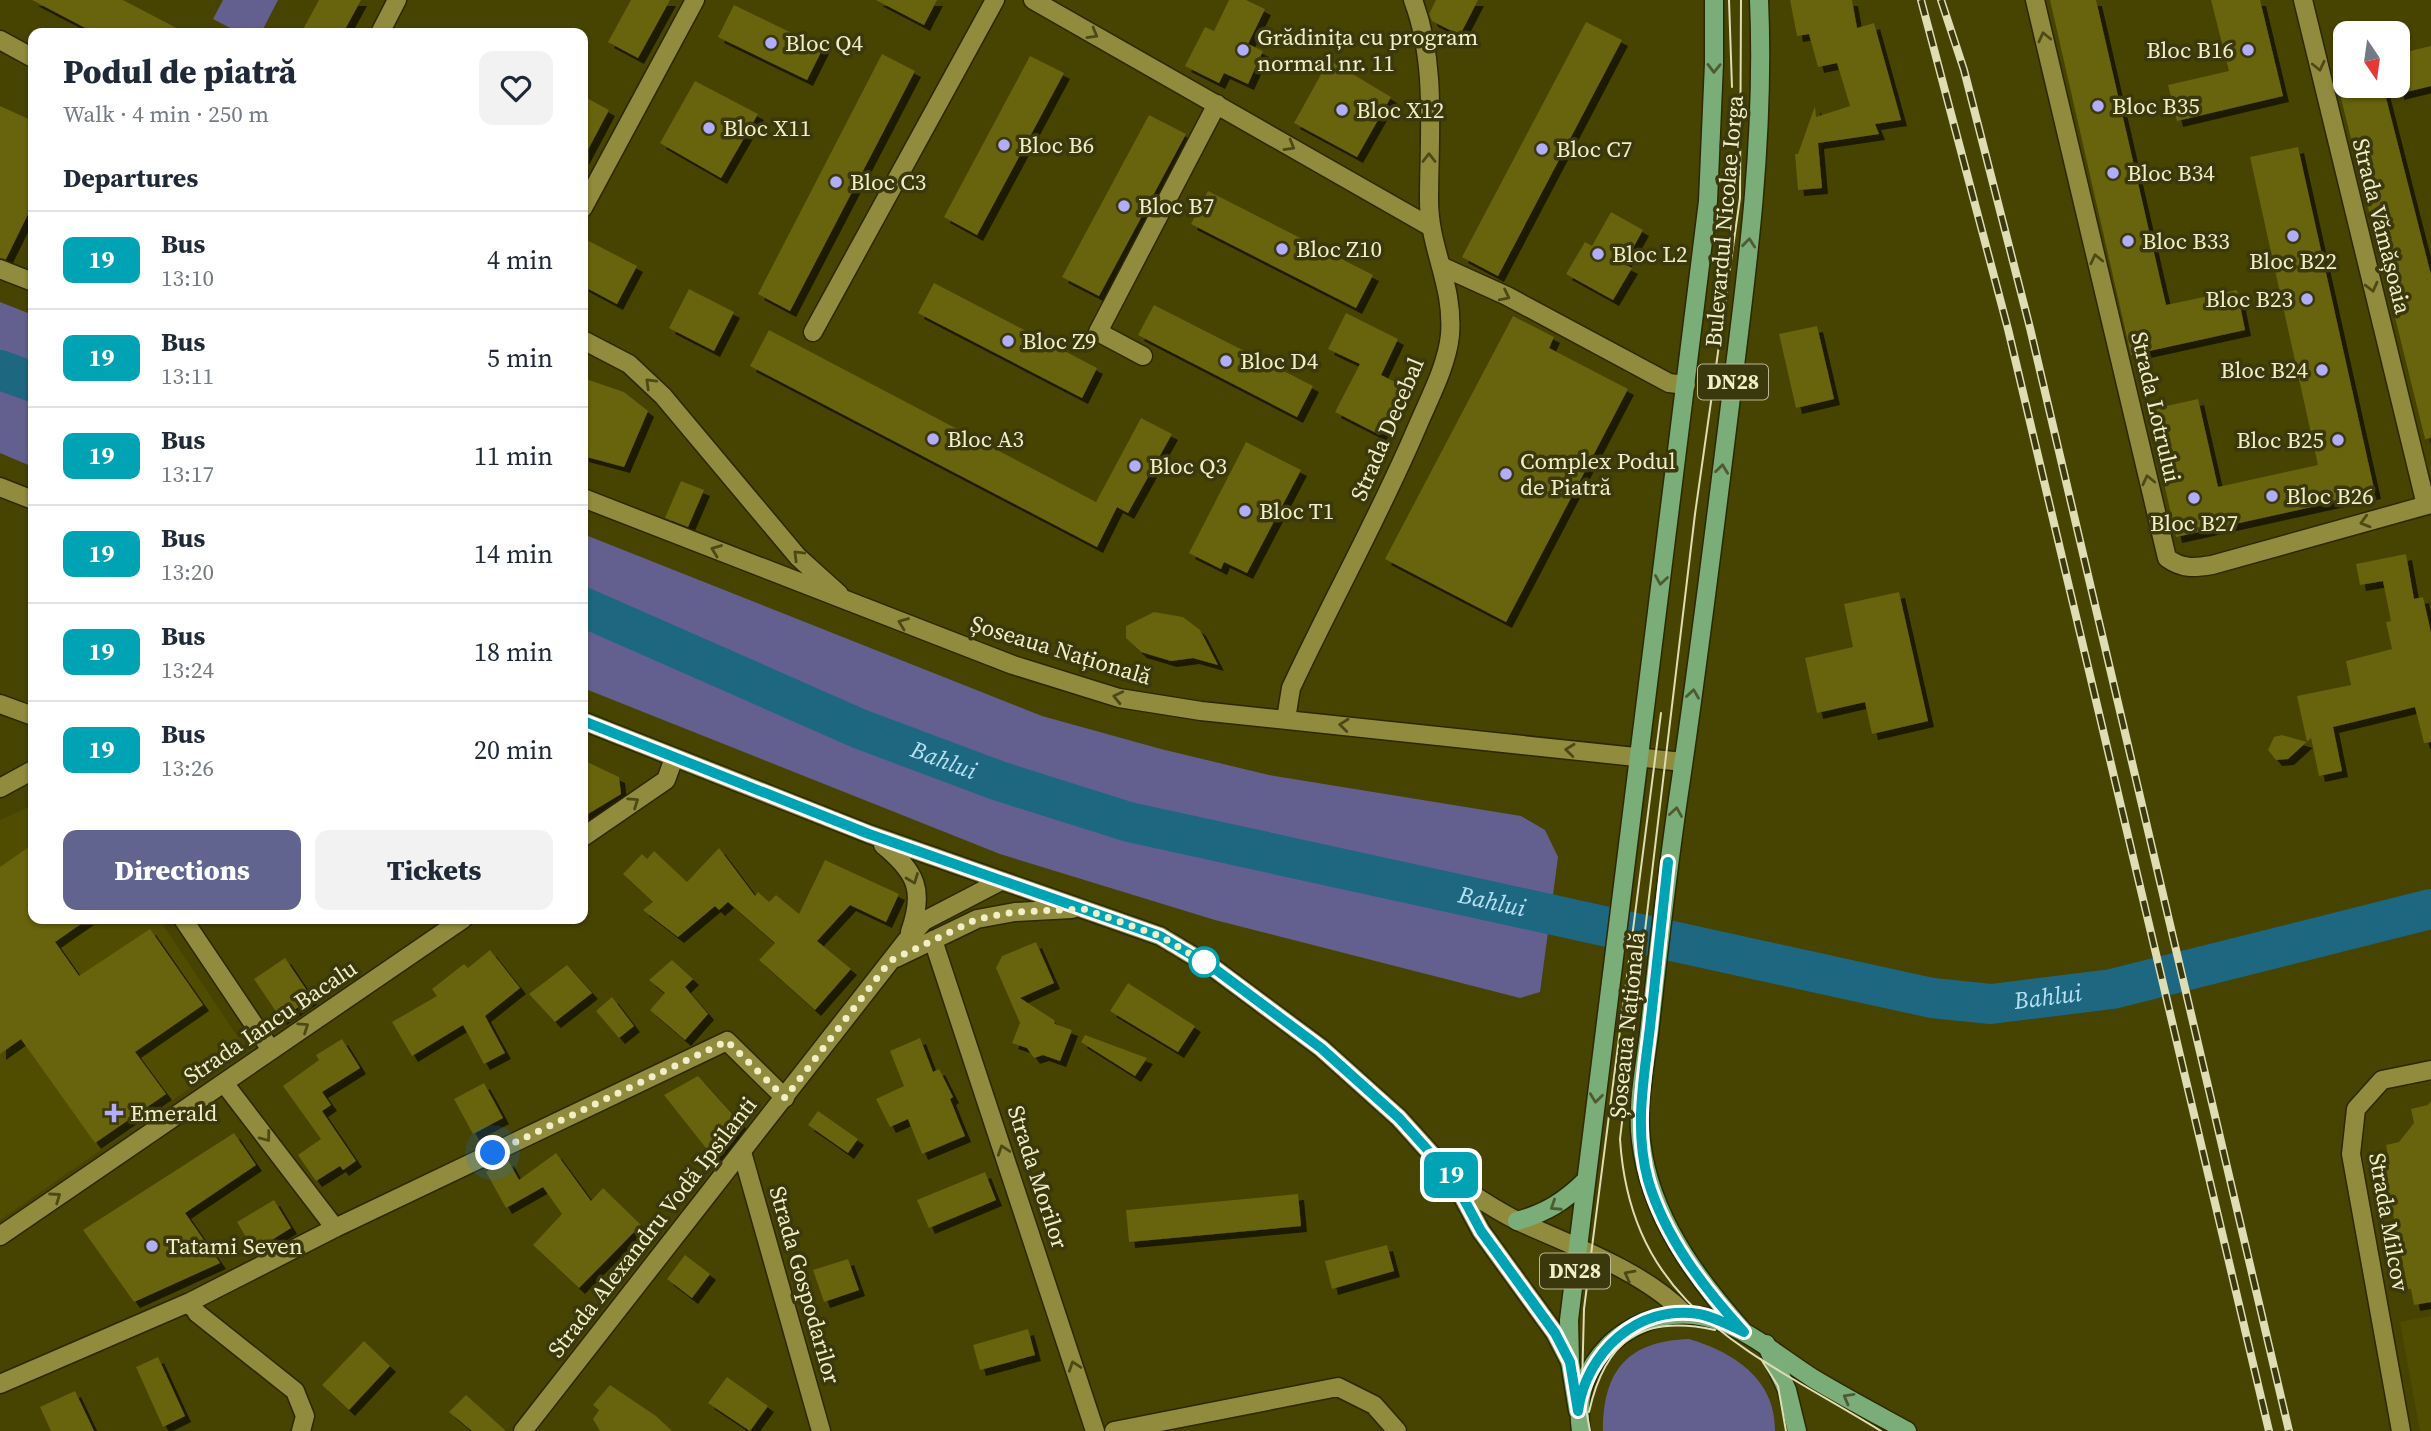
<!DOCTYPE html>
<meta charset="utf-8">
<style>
:root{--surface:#fff;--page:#f2f2f3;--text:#1f2937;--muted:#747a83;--line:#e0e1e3;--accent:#61648f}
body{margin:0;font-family:"Source Serif 4",serif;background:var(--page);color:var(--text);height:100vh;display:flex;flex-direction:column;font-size:26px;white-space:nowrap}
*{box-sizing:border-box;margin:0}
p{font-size:23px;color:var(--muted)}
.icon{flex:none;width:38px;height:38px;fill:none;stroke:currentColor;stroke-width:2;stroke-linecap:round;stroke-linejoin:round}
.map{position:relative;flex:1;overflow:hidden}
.panel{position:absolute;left:28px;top:28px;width:560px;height:896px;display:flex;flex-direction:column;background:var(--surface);border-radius:14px;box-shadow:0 2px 5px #0004}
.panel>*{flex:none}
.badge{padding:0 14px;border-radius:10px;font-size:24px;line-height:46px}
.needle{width:46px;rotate:167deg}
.buttons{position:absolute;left:2333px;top:21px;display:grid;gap:14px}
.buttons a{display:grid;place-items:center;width:77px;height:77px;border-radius:14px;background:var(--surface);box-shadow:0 2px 5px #0004;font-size:35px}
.you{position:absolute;width:35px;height:35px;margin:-18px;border:5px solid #fff;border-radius:50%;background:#1a73e8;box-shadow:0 0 0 10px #1a73e833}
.map>.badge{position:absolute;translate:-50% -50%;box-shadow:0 0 0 4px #fff}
h2{padding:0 35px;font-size:26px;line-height:63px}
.round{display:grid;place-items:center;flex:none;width:74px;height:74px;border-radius:14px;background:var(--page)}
.summary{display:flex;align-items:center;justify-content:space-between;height:119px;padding:0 35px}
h1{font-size:33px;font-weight:800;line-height:52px}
.cta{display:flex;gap:14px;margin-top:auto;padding:14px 35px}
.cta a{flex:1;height:80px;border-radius:14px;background:var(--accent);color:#fff;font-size:28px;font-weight:800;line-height:80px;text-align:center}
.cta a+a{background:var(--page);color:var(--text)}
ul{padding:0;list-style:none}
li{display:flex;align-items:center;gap:21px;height:98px;padding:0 35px;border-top:2px solid var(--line)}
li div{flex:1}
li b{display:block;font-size:26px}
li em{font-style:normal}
li .badge{min-width:77px;font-weight:700;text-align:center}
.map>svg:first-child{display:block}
.built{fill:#514d00}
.green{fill:#63608f}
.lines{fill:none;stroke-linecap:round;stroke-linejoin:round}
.river{stroke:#1d6781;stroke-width:40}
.building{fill:#686308;filter:url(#shadow)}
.street-casing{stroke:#2c2900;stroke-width:21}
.secondary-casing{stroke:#2c2900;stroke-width:21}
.primary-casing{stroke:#2c2900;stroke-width:21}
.street{stroke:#918c3d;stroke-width:18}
.secondary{stroke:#918c3d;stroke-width:18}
.primary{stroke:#7aad78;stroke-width:18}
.tram{stroke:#deddb3;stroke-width:2}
.rail-casing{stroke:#deddb3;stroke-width:8}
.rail{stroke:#3b380e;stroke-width:5;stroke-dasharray:16;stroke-linecap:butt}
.oneway{stroke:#4c4917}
.oneway2{stroke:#4e5b2e}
.line-casing{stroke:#fff;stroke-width:16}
.line{stroke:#00a3b4;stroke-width:10}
.walk{stroke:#f0efc8;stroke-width:7;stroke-dasharray:0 12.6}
.poi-dot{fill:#b1adfa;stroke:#3b380e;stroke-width:2.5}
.stop-dot{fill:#fff;stroke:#00a3b4;stroke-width:3.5}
.labels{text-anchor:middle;stroke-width:7;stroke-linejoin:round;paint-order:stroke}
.shield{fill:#3b380e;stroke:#bab890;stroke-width:2}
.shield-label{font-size:21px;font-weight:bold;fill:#f0efc8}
.poi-label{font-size:23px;fill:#f0efc8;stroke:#3b380e;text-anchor:start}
.street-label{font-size:23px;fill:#f0efc8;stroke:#3b380e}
.water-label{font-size:24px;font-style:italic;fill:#b5e1f3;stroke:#3b380e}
</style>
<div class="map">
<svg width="2431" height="1431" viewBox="0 0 2431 1431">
<defs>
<filter id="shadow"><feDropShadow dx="6" dy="6" stdDeviation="0" flood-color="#0009"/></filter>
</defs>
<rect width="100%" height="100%" fill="#474300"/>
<!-- built -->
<path class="built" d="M33 805V919H159L243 1045 242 1052 0 1220V820Z
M2431 1316V1431H2420L2400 1322Z"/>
<!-- green -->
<path class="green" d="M223 0H278L261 33H240L213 19Z
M0 302 33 315V467L0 453Z
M583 534 1042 716 1161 749 1269 775 1521 816 1545 830 1558 857 1540 992 1520 998 1215 920 1000 854 583 688Z
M1689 1339C1733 1352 1776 1379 1775 1431H1603C1603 1370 1628 1341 1689 1339Z"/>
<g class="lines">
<!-- river -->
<g class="river">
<path d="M0 370 33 382"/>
<path id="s1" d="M583 607 860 729 999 781 1129 822 1932 998 1991 1004 2112 989 2431 909"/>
</g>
</g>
<!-- building -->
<path class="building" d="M32 0H123L186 33H95Z
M319 0H361L343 33H301Z
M631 0H670L638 58 608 42Z
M876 0H937L924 25Z
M1229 0H1246L1265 9 1248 44 1263 51 1248 84 1224 73 1219 83 1185 66 1205 27 1214 31Z
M1436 0H1478L1460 35 1432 21 1429 14Z
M1790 0H1852L1857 28 1874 23 1901 120 1875 124 1879 134 1818 143 1822 188 1798 190 1795 154H1798L1815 106 1816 117 1850 106 1837 63 1818 67 1809 34 1797 36Z
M2050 0H2096L2166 305 2237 290 2245 330 2131 355Z
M2211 0H2260L2283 96 2177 121 2168 85 2229 71Z
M734 5 823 48 807 80 718 37Z
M1586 22 1622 40 1498 276 1462 257Z
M2431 46V86L2398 94V54Z
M882 54 915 71 790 311 758 294Z
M1030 56 1064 73 977 235 944 217Z
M1329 60 1391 97 1357 157 1294 123Z
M695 81 758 114 721 178 660 143Z
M2338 86H2383L2431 275V438L2425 439Z
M583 96 609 110 583 159Z
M0 106 33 121V204L6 259 0 258Z
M1149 115 1186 134 1099 296 1062 277Z
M2298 147 2375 493 2176 537 2148 410 2198 399 2218 487 2318 465 2250 157Z
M1208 191 1373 275 1356 308 1191 224Z
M1611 212 1643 230 1624 264 1632 268 1613 300 1566 274 1585 242 1592 246Z
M583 238 637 266 617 304 583 286Z
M934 283 1097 368 1082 398 918 313Z
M689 289 734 312 714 351 669 328Z
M1154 305 1313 386 1297 417 1138 335Z
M1346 313 1398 339 1381 375 1405 387 1380 435 1335 412 1360 364 1328 349Z
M1513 316 1554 337 1549 348 1628 389 1506 622 1385 559Z
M1817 326 1834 399 1796 408 1779 334Z
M769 330 1096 502 1141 418 1172 434 1128 513 1117 507 1097 547 750 366Z
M583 378 624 392 648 411 624 467 583 456Z
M1246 442 1301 470 1247 573 1224 562 1221 569 1189 553Z
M681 481 704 490 688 527 665 518Z
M2406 554 2414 599 2423 597 2431 633V742L2424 743 2415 707 2333 727 2342 771 2319 776 2311 738 2288 759 2276 760 2268 750 2274 737 2282 735 2307 742 2297 696 2351 685 2346 661 2392 649 2386 622 2391 621 2383 581 2360 585 2356 564Z
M1899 592 1928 721 1872 734 1865 702 1817 713 1805 658 1853 647 1844 604Z
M1154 612 1183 617 1200 630 1218 665 1193 658 1171 661 1141 652 1126 638V626Z
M583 760 619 777 621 794 583 817Z
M33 844V919H88L55 942 79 976 150 929 203 1005 135 1052 166 1094 95 1143 21 1039 0 1054V867Z
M719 848 755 896 758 892 769 902 776 895 799 914 825 860 899 894 886 922 850 905 817 941 851 969 815 1010 759 960 775 943 728 902 719 910 715 906 678 937 643 910 653 902 623 874 642 854 647 859 654 851 687 882Z
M1036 942 1054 983 1020 998 1054 1020 1055 1024 1072 1030 1060 1061 1043 1055 1034 1058 1027 1048 1012 1043 1020 1023 996 968 1002 956Z
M490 950 520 988 485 1016 505 1053 484 1064 463 1025 412 1056 392 1022 437 996 432 989 464 964 468 968Z
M285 958 312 998 281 1019 254 979Z
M672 960 693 979 685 987 708 1014 685 1040 650 1010 665 993 649 980Z
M567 965 592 993 555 1022 529 994Z
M1128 983 1195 1026 1178 1052 1110 1011Z
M612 997 634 1026 619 1038 596 1011Z
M1085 1035 1147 1058 1135 1076 1081 1042Z
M920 1038 933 1072 939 1069 953 1097 950 1099 965 1136 922 1154 908 1119 890 1127 876 1099 904 1086 890 1051Z
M342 1039 360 1068 322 1092 331 1105 322 1111 356 1161 343 1170 340 1166 316 1181 298 1155 321 1139 283 1086 319 1060 316 1055Z
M698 1076 744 1127 713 1157 664 1095Z
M484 1083 503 1118 473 1134 454 1099Z
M2431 1101V1302L2414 1305 2411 1289H2408L2383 1165 2390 1164 2386 1145 2399 1142 2414 1123 2411 1109 2428 1105Z
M818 1111 858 1139 848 1153 808 1125Z
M234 1133 256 1165 185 1213 220 1263 134 1302 83 1230Z
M556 1153 591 1201 603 1188 641 1225 579 1288 533 1245 562 1214 543 1187 506 1208 486 1172 508 1160 519 1180Z
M985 1172 996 1200 929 1228 917 1200Z
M1298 1194 1301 1226 1129 1242 1126 1210Z
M274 1200 291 1228 254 1251 237 1222Z
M1387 1245 1394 1271 1332 1289 1325 1261Z
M685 1255 710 1274 692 1298 667 1279Z
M848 1259 859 1290 824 1302 813 1270Z
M1028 1329 1035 1355 980 1370 973 1345Z
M364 1341 390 1366 349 1410 322 1385Z
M158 1357 185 1416 163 1427 136 1367Z
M727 1377 768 1406 750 1431 708 1403Z
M610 1385 656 1416 672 1431H600L593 1419 599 1410 593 1405Z
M75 1391 94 1431H51L40 1407Z
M466 1395 506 1431H472L449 1412Z"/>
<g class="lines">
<!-- street casing -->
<g class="street-casing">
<path id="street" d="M1033 0 1429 226
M2035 0 2167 558C2182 569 2194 568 2212 565L2431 504
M2303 0 2426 505
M380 33 397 0
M583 208 695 0
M1443 267 1507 296 1669 383 1686 385
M813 332 995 0
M1143 356 1098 332 1217 104
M0 704 33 716
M1286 719 1291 688C1332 600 1380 515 1418 425 1430 397 1447 365 1450 335 1454 284 1429 249 1429 200 1429 134 1437 63 1413 0
M0 788 33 770
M583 837 666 780 674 758
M183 919 271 1050
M933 940 1095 1431
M224 1083 335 1228
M742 1152 821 1431
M0 1236 463 919
M190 1302 197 1313 295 1391 305 1416 301 1431
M0 1384 190 1302 335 1228 727 1041 785 1098
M1114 1431 1338 1387 1374 1405 1397 1431
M2401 1431 2351 1154 2356 1109 2382 1080 2431 1070"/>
</g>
<!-- secondary casing -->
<g class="secondary-casing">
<path id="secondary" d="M0 40 33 58
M0 269 33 282
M583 340 629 364 663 396 798 557 839 594
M0 487 33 500
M583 498 1013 665 1119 698 1201 711 1683 762
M583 721 869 834 1160 936 1215 969 1321 1048 1399 1118 1452 1177 1481 1231 1555 1333 1570 1362
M883 845C916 872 925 890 910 932
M896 958 977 919 1015 912 1072 909
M1459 1186C1479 1198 1498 1212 1520 1222 1573 1246 1643 1271 1684 1313
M523 1431 906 941 924 921 999 882"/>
</g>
<!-- primary casing -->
<g class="primary-casing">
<path id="primary" d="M1517 1221C1546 1213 1565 1201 1586 1180
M1744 1332C1695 1277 1650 1216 1641 1141 1636 1103 1646 1063 1650 1025 1659 945 1668 866 1680 786 1699 657 1715 527 1731 397 1748 265 1765 133 1759 0
M1766 1344 1787 1390 1797 1431
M1578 1411 1570 1362 1569 1320 1708 201 1714 63V0
M1581 1431C1576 1396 1585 1369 1610 1344 1625 1330 1641 1322 1661 1317 1722 1303 1766 1349 1814 1379 1844 1397 1876 1414 1907 1431"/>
</g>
<!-- street -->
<use href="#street" class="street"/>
<!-- secondary -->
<use href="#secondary" class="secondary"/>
<!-- primary -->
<use href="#primary" class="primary"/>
<!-- tram -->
<path class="tram" d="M1729 0 1732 87
M1741 0 1740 198 1695 514 1620 1139C1631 1310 1753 1352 1881 1431
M1761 1359 1778 1386 1786 1431
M1589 1412C1605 1340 1642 1314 1715 1330
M1590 1431 1582 1387 1584 1309 1661 713"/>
<!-- rail casing -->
<g class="rail-casing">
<path id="rail" d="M1921 0 2008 329 2269 1431
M1941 0 1964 70 2030 328 2289 1431"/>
</g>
<!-- rail -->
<use href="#rail" class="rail"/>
</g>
<!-- one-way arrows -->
<defs><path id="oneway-chevron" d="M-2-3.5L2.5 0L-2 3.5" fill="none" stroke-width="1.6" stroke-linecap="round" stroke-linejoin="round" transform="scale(1.75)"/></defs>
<g class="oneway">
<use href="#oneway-chevron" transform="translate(1093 34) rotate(30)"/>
<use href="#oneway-chevron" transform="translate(2044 37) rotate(-103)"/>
<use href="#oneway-chevron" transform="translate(2319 66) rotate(77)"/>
<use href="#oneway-chevron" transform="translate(1290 146) rotate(30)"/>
<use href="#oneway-chevron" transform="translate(1429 158) rotate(-90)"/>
<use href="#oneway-chevron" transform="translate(2096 259) rotate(-103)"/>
<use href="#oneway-chevron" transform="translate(2372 287) rotate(76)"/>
<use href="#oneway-chevron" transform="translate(1505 296) rotate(26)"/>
<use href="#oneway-chevron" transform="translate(650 383) rotate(-136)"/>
<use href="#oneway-chevron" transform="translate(2148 480) rotate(-103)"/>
<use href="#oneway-chevron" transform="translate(2365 522) rotate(164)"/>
<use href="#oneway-chevron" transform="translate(716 550) rotate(-159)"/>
<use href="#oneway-chevron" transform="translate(798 555) rotate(-135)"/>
<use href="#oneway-chevron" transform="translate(903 623) rotate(-159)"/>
<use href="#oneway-chevron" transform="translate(1118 697) rotate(-167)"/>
<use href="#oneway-chevron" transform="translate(1344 725) rotate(-174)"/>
<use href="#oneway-chevron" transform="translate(1570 750) rotate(-174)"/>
<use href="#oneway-chevron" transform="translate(634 802) rotate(-34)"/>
<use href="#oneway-chevron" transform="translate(913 879) rotate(69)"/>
<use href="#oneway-chevron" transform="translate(304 1027) rotate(-34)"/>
<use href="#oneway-chevron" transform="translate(266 1137) rotate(53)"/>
<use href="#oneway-chevron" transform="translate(1003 1150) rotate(-108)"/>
<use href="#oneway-chevron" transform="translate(56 1197) rotate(-35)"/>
<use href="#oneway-chevron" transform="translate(1629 1275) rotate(-152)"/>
<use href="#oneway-chevron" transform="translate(1074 1366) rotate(-108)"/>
</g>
<g class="oneway2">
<use href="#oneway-chevron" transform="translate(1714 68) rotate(91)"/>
<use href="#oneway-chevron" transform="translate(1749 243) rotate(-84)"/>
<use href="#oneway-chevron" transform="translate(1722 469) rotate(-83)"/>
<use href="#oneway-chevron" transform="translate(1661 580) rotate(99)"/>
<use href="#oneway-chevron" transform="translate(1693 694) rotate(-82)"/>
<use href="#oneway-chevron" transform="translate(1676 812) rotate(-81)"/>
<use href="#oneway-chevron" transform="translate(1596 1098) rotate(97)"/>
<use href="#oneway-chevron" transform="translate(1555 1206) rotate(147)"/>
<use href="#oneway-chevron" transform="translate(1848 1398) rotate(-151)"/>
</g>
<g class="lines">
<!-- line casing -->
<g class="line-casing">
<path id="line" d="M583 721 869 834 1160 936 1215 969 1321 1048 1399 1118 1452 1177 1481 1231 1555 1333 1570 1362 1578 1411C1586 1353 1637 1304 1699 1314 1715 1317 1729 1325 1744 1332 1704 1288 1665 1238 1648 1180 1634 1129 1644 1078 1650 1027 1656 972 1662 917 1668 862"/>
</g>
<!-- line -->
<use href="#line" class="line"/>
<!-- walk -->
<path class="walk" d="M493 1153 727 1041 785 1098 890 961 977 919 1015 912 1084 909 1160 936 1204 962"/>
</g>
<!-- markers -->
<g class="poi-dot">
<circle cx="771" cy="43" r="7"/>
<circle cx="1243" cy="50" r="7"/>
<circle cx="2248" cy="50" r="7"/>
<circle cx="2098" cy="106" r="7"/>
<circle cx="1342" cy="110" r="7"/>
<circle cx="709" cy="128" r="7"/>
<circle cx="1004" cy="145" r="7"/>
<circle cx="1542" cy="149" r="7"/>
<circle cx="2113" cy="173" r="7"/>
<circle cx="836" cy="182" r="7"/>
<circle cx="1124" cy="206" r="7"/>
<circle cx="2293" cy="236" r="7"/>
<circle cx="2128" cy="241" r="7"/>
<circle cx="1282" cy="249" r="7"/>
<circle cx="1598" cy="254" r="7"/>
<circle cx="2307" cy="299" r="7"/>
<circle cx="1008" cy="341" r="7"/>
<circle cx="1226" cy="361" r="7"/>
<circle cx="2322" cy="370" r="7"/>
<circle cx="933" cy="439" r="7"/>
<circle cx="2338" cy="440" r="7"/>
<circle cx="1135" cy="466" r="7"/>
<circle cx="1506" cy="474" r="7"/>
<circle cx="2272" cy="496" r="7"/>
<circle cx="2194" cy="498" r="7"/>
<circle cx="1245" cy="511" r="7"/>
<path d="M110.5 1102.5h7v7h7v7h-7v7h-7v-7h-7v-7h7z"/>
<circle cx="152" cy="1246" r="7"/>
</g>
<circle class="stop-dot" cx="1204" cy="962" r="14"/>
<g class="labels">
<!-- shield labels -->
<g class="shield">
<rect x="1698" y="364.5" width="70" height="35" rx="5"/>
<rect x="1540" y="1253.5" width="70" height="35" rx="5"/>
</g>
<g class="shield-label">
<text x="1733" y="389">DN28</text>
<text x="1575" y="1278">DN28</text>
</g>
<!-- poi labels -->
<g class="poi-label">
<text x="1257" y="45">Grădinița cu program<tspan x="1257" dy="26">normal nr. 11</tspan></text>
<text x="785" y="51">Bloc Q4</text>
<text x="2234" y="58" text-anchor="end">Bloc B16</text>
<text x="2112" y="114">Bloc B35</text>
<text x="1356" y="118">Bloc X12</text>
<text x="723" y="136">Bloc X11</text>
<text x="1018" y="153">Bloc B6</text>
<text x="1556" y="157">Bloc C7</text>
<text x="2127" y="181">Bloc B34</text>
<text x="850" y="190">Bloc C3</text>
<text x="1138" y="214">Bloc B7</text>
<text x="2142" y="249">Bloc B33</text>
<text x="1296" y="257">Bloc Z10</text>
<text x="1612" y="262">Bloc L2</text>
<text x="2293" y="269" text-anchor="middle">Bloc B22</text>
<text x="2293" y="307" text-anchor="end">Bloc B23</text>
<text x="1022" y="349">Bloc Z9</text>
<text x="1240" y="369">Bloc D4</text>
<text x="2308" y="378" text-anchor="end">Bloc B24</text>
<text x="947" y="447">Bloc A3</text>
<text x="2324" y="448" text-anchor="end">Bloc B25</text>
<text x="1520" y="469">Complex Podul<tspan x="1520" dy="26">de Piatră</tspan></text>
<text x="1149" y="474">Bloc Q3</text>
<text x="2286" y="504">Bloc B26</text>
<text x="1259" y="519">Bloc T1</text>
<text x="2194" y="531" text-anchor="middle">Bloc B27</text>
<text x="130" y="1121">Emerald</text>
<text x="166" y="1254">Tatami Seven</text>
</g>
<!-- street labels -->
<g class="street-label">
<text transform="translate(1724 221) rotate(-85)" y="8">Bulevardul Nicolae Iorga</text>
<text transform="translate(2382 226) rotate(76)" y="8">Strada Vămășoaia</text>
<text transform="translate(2156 407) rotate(77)" y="8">Strada Lotrului</text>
<text transform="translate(1387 429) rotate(-67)" y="8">Strada Decebal</text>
<text transform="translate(1061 650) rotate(17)" y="8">Șoseaua Națională</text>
<text transform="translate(270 1022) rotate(-34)" y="8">Strada Iancu Bacalu</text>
<text transform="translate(1627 1025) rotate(-84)" y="8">Șoseaua Națională</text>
<text transform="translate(1038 1177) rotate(72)" y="8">Strada Morilor</text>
<text transform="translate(2389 1222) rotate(80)" y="8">Strada Milcov</text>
<text transform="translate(652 1227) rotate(-52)" y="8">Strada Alexandru Vodă Ipsilanti</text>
<text transform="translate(805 1285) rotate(74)" y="8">Strada Gospodarilor</text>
</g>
<!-- water labels -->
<g class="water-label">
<text dy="8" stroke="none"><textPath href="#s1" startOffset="392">Bahlui</textPath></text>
<text dy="8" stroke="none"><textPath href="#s1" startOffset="959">Bahlui</textPath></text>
<text dy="8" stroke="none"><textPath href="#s1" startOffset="1526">Bahlui</textPath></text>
</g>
</g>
</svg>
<div class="buttons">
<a><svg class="needle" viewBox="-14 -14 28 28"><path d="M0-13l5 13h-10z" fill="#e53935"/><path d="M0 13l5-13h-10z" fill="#747a83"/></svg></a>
</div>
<div class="you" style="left:493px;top:1153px"></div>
<b class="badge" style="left:1451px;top:1175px;background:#00a3b4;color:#fff">19</b>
<section class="panel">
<div class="summary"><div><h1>Podul de piatră</h1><p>Walk · 4 min · 250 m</p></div><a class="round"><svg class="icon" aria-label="heart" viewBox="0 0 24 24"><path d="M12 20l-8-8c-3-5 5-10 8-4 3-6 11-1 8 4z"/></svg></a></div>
<h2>Departures</h2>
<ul>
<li><span class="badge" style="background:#00a3b4;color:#fff">19</span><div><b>Bus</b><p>13:10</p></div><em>4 min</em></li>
<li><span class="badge" style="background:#00a3b4;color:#fff">19</span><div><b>Bus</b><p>13:11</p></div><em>5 min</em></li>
<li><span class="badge" style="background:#00a3b4;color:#fff">19</span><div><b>Bus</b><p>13:17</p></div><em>11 min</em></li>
<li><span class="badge" style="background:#00a3b4;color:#fff">19</span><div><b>Bus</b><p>13:20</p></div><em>14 min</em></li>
<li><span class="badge" style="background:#00a3b4;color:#fff">19</span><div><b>Bus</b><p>13:24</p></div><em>18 min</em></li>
<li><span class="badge" style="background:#00a3b4;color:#fff">19</span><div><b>Bus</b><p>13:26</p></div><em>20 min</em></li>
</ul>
<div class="cta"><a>Directions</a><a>Tickets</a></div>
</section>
</div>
